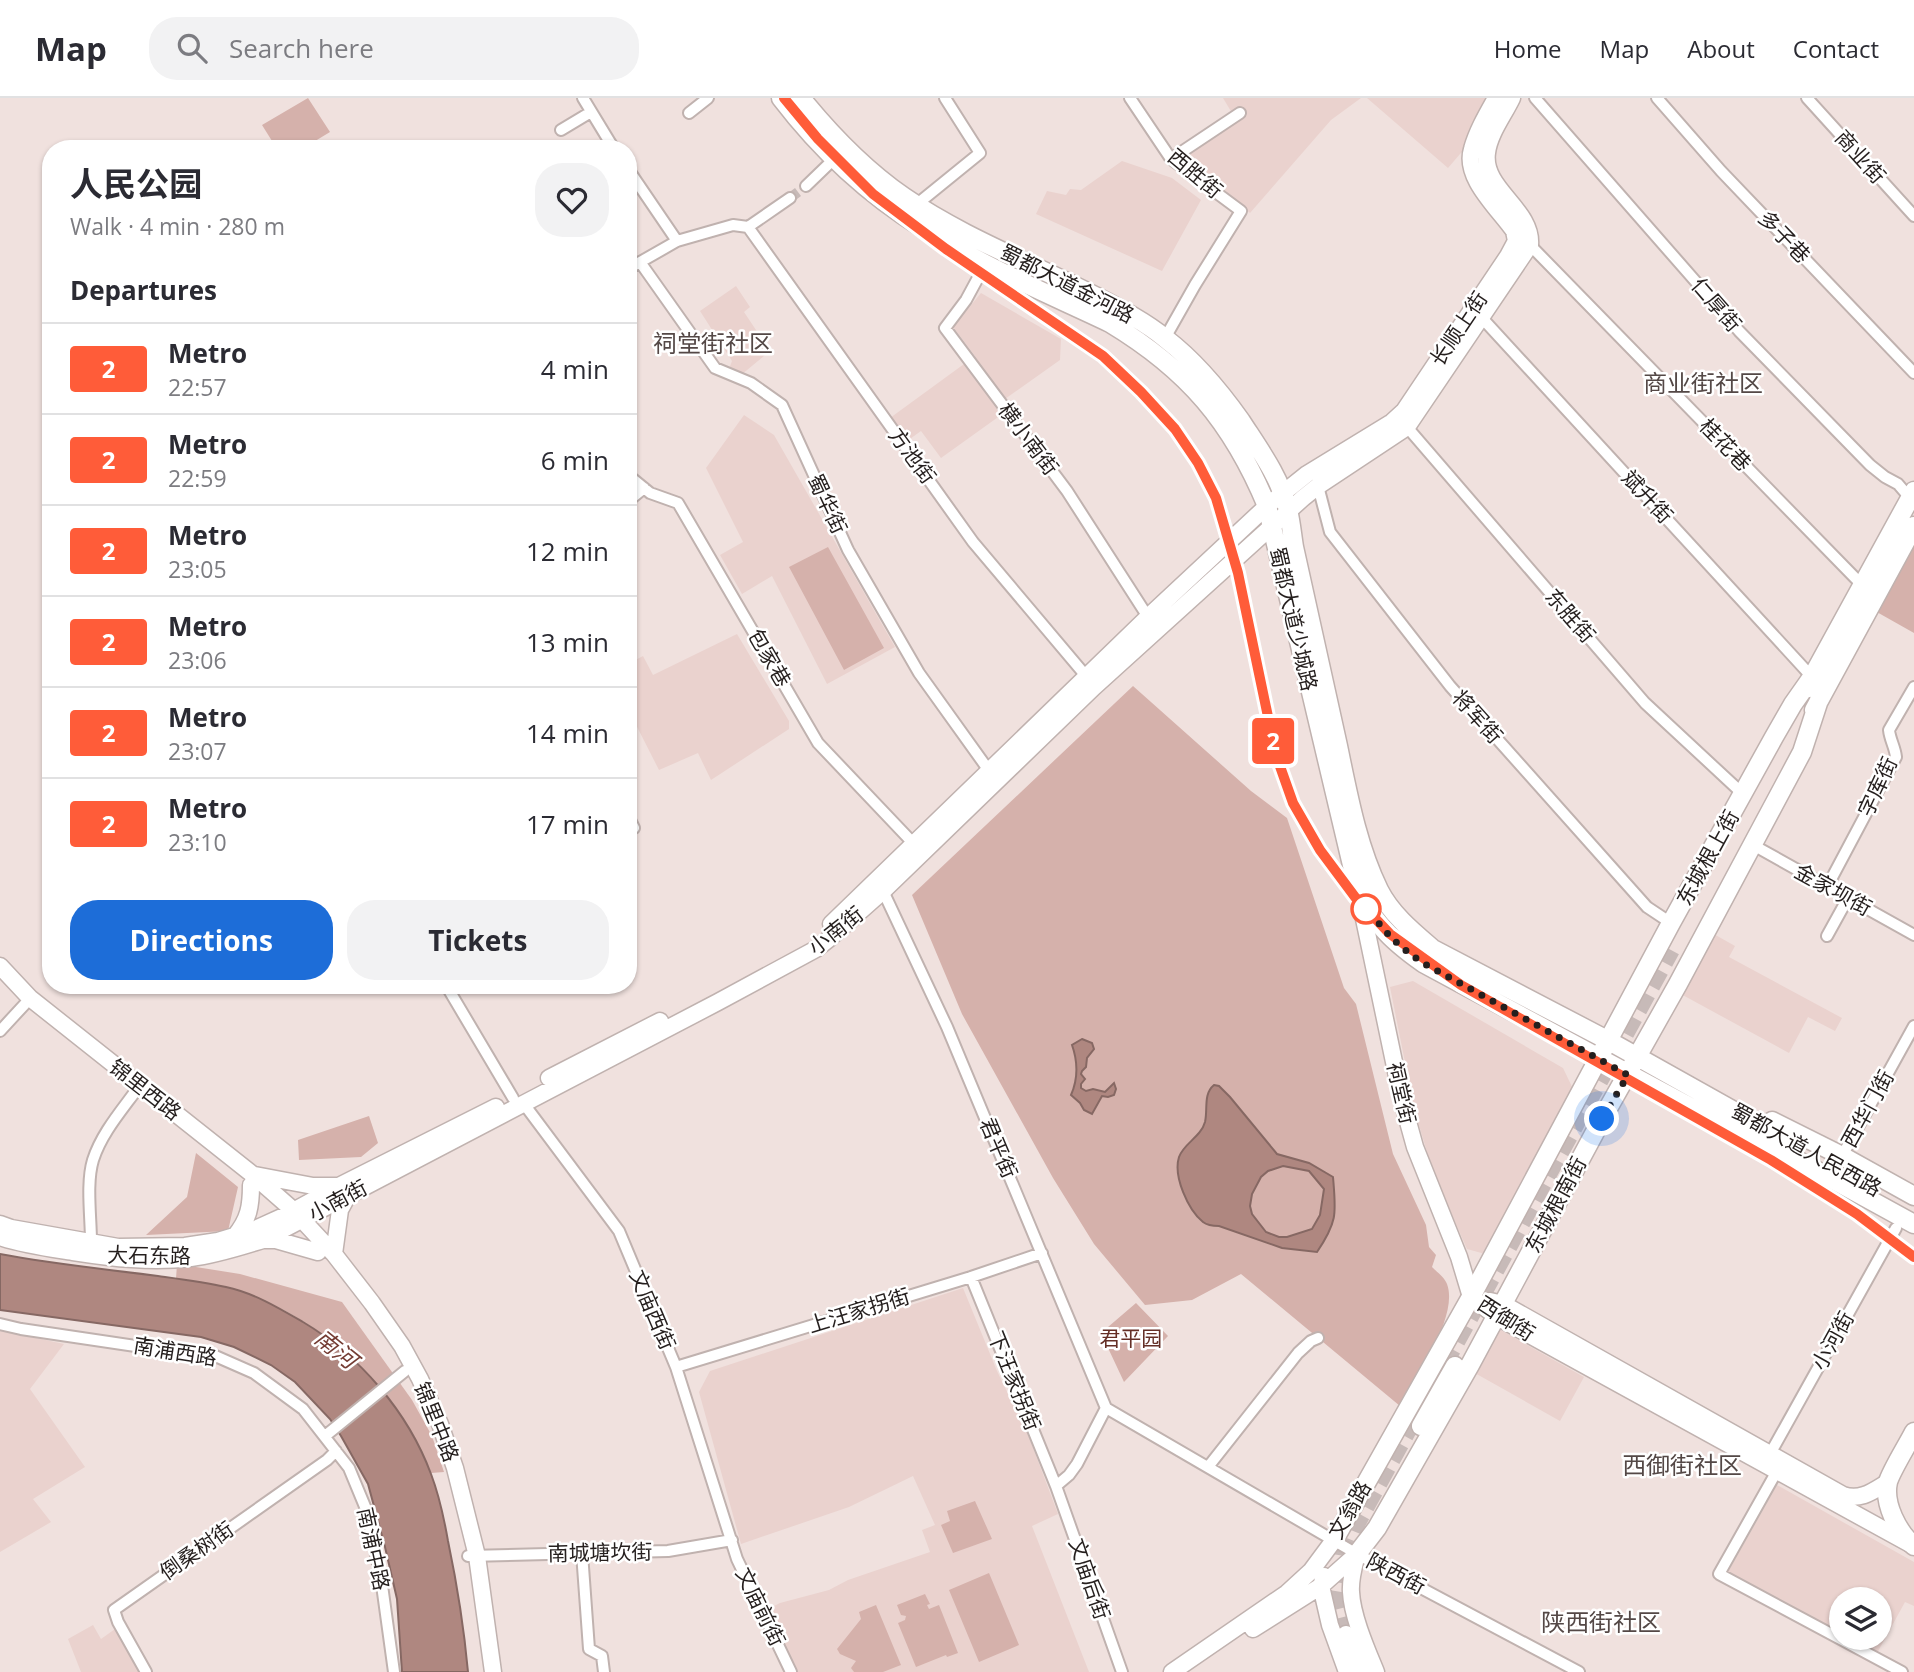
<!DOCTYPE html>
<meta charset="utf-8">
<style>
:root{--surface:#fff;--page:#f2f2f3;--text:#2b2b33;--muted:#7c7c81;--line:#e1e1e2;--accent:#1d6dd8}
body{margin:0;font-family:"Open Sans","Noto Sans SC",sans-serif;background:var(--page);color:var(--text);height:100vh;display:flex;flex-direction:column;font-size:26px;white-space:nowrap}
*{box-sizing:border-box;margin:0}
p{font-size:23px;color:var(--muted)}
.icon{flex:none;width:38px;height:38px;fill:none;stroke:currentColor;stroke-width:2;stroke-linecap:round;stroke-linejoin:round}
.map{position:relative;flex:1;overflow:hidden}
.details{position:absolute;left:42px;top:42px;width:595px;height:854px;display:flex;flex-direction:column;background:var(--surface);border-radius:28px;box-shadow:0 2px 5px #0004}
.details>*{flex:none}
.badge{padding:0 14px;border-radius:5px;font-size:24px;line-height:46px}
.tools{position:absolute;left:1829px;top:1489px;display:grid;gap:14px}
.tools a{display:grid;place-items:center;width:63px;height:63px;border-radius:50%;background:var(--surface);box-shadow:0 2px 5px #0004;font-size:35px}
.you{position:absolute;width:35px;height:35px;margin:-18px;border:5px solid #fff;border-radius:50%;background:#1a73e8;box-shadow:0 0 0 10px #1a73e833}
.map>.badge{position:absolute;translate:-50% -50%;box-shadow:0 0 0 4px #fff}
h2{padding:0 28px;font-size:26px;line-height:63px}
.round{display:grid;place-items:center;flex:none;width:74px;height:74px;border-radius:28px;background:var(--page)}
.head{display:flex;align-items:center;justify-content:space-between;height:119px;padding:0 28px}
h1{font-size:33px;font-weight:700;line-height:52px}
.cta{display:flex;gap:14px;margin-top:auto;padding:14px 28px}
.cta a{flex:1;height:80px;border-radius:28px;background:var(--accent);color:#fff;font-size:28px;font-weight:700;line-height:80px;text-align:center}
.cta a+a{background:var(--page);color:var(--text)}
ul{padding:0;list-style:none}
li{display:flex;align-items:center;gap:21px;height:91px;padding:0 28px;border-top:2px solid var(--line)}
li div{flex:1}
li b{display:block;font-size:26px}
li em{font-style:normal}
li .badge{min-width:77px;font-weight:700;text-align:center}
header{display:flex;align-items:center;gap:42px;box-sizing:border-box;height:98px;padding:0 35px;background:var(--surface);border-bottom:2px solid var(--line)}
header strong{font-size:33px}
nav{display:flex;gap:38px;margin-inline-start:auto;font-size:24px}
.search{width:490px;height:63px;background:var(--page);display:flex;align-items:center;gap:18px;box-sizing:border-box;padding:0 24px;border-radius:28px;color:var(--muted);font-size:26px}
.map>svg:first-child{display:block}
.built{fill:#ead2ce}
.green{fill:#d5b1ab}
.water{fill:#af8780;stroke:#866863;stroke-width:2;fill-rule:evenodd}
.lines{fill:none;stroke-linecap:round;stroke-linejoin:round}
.minor-tunnel{stroke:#c7bab8;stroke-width:10;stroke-dasharray:10 5;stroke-linecap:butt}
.primary-tunnel{stroke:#c7bab8;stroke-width:18;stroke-dasharray:18 9;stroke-linecap:butt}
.minor-casing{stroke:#c0b2af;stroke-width:14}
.secondary-casing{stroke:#c0b2af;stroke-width:19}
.primary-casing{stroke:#c0b2af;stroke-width:21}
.minor{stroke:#fff;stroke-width:10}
.secondary{stroke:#fff;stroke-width:16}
.primary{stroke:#fff;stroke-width:18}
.line-casing{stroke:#fff;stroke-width:16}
.line{stroke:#ff5c39;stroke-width:10}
.walk{stroke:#251f1e;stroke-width:7;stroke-dasharray:0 12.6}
.stop-dot{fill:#fff;stroke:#ff5c39;stroke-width:3.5}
.labels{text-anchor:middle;stroke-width:5;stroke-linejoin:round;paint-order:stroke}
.street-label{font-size:21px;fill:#251f1e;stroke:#fff}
.park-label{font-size:21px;fill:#652f26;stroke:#fff}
.water-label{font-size:23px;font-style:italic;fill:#743c33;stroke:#fff}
.quarter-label{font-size:24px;fill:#544846;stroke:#fff}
</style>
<header>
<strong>Map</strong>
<div class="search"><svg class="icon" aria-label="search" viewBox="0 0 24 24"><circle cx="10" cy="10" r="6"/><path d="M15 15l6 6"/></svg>Search here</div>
<nav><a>Home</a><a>Map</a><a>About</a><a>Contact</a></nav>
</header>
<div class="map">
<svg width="1914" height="1574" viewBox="0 0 1914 1574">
<rect width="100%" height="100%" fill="#f0e1de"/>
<!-- built -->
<path class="built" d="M1223 0H1361L1331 22 1250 115 1176 51 1232 15Z
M1367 0H1490L1466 49 1448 70Z
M1122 63 1172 80 1201 102 1162 173 1036 116 1047 93 1066 97 1070 91 1081 92Z
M736 188 750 209 744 214 770 253 741 277 729 271 732 263 700 213Z
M981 195 1061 241 1060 262 995 308 1001 317 941 360 921 333 907 343 890 320 975 258 953 229Z
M744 317 774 337 895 549 827 586 772 478 742 496 720 457 743 444 706 370Z
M737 536 789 623V631L711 682 698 655 659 672 628 611V566L643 558 653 577Z
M1712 835 1735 848 1729 859 1842 920 1835 933 1808 919 1789 955 1679 895Z
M1413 883 1563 970 1576 997 1485 1156 1467 1151 1433 1074 1415 1014 1390 889Z
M963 1190 997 1273 1029 1339 1058 1416 1032 1428 1089 1574H798L768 1511 780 1505 829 1492 848 1482 930 1454 922 1432 935 1427 913 1378 849 1409 741 1446 699 1294 710 1273Z
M1497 1230 1584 1279 1560 1323 1473 1274Z
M0 1232 64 1246 30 1291 85 1369 33 1401 51 1424 0 1454Z
M1777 1387 1914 1464V1508L1905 1504 1876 1557 1845 1540H1880V1502H1841V1538L1727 1476Z
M93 1527 101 1541 115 1531 139 1574H81L68 1541Z"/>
<!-- green -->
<path class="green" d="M308 0 330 34 302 51H277L262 27Z
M1914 444V535L1875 513Z
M828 449 884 550 844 572 789 469Z
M1133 588 1251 693 1287 720 1344 890 1356 906 1393 1056 1426 1127 1429 1149 1436 1157 1432 1169C1437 1174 1445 1180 1447 1186 1459 1218 1416 1279 1400 1308L1241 1176 1192 1202 1145 1207 1094 1146 1053 1080 962 916 912 797Z
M369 1018 378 1045 361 1059 299 1062 298 1042Z
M196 1055 238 1089 228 1133 146 1137 187 1099Z
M177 1166 240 1176 342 1204 412 1302 432 1338 444 1374 431 1375C394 1289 321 1216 229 1190 212 1185 194 1184 176 1181Z
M1136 1205 1168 1238 1124 1284 1101 1235Z
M975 1403 992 1441 953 1455 941 1427 950 1423 947 1413Z
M989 1475 1019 1547 979 1564 949 1492Z
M925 1496 930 1506 927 1507 929 1511 939 1507 958 1555 947 1559 946 1557 916 1569 898 1525 905 1522 906 1518 901 1517 897 1507Z
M876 1507 901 1567 883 1574H854L851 1570 856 1563 840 1556 837 1551 861 1521 859 1514Z"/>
<!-- water -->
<path class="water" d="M1082 941 1092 945 1094 951 1087 960 1086 969 1082 973 1081 976 1085 981 1081 986V990L1086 993 1093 991 1105 994 1114 985 1116 991 1114 997 1108 999 1102 998 1092 1016 1084 1012 1080 1005 1071 997C1078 981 1078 964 1072 947Z
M1214 987 1219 988 1230 999 1277 1056 1309 1065 1333 1079C1336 1115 1338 1123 1317 1154L1282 1150 1219 1128C1214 1128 1208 1128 1203 1124 1188 1112 1173 1078 1179 1059 1184 1045 1201 1039 1205 1024 1208 1011 1203 996 1214 987ZM1283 1068 1309 1073 1324 1091 1320 1117 1312 1131 1287 1139H1279L1266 1134 1252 1116 1250 1108 1252 1096 1261 1079 1268 1073Z
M0 1156C52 1166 105 1171 158 1178 180 1181 204 1184 226 1189 254 1195 279 1210 303 1224 360 1258 408 1314 431 1376 439 1397 444 1420 448 1443 457 1486 464 1530 468 1574H402L397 1501 385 1449 368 1386 341 1338 330 1321 295 1284 271 1267 234 1249 201 1239 0 1212Z"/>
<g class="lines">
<!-- minor-tunnel -->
<path class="minor-tunnel" d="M790 100 806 88"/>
<!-- primary-tunnel -->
<path class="primary-tunnel" d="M1346 1537 1336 1498 1343 1457 1354 1430 1671 852"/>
<!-- minor casing -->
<g class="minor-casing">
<path id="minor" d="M583 0 614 51
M1130 0 1171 61 1241 113 1195 187 1165 240
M1535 0 1739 233 1870 367 1885 379 1898 386 1910 400
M1657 0 1721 73 1914 275
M1807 0 1914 118
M689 15 708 0
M561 32 591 14
M1171 61 1240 15
M628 71 677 143
M806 88 834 61
M916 107 980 55 945 0
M748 129 973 444 1086 578
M1530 147 1862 487
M640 164 715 270 751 285 782 307 848 452 919 575 990 674
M986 165 966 202 945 230 1067 393 1148 519
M628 171 677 143 733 127 748 129 790 100
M1482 220 1812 579
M1407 329 1645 605 1743 696
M628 377 650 395 678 405 818 645 914 746
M1318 388 1330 434 1450 588 1647 809 1671 825
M628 403 644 390
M628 718 634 730 628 733
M1753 747 1914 837
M1827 789 1896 659C1895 649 1890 642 1889 632L1914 589
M883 793 947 929 1106 1310
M1827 838 1848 800
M446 887 513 1000
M0 933 25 906
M524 1006 619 1133 676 1269 737 1461 791 1574
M1842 1058 1914 928
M91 1144C91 1119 86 1085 93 1062 102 1034 123 1011 140 987
M971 1179 1056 1388 1122 1574
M0 1226 21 1231 169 1253 213 1257 254 1275 303 1311 349 1370 366 1411 381 1480 394 1574
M676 1269 971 1179 1042 1155
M1106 1310 1357 1456 1579 1574
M325 1338 405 1273
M1770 1356 1896 1130
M1208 1369 1298 1255 1311 1243 1318 1240
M1777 1373 1719 1476 1902 1574
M1056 1388 1069 1377 1077 1366 1106 1310
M582 1455 589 1551 602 1558 604 1574
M468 1458 668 1453 732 1442
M146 1574 118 1524 114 1512 327 1362 336 1353"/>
</g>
<!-- secondary casing -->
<g class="secondary-casing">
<path id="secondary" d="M1359 797 1402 1002 1415 1049 1459 1159 1471 1199
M831 826 1148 519 1267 408 1307 376 1392 324 1404 313 1508 158 1516 143 1514 133C1499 111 1463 80 1472 51 1477 33 1487 16 1496 0
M0 868 30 900 252 1076 293 1112 334 1156 372 1205 402 1248 420 1281 440 1326 455 1370 477 1458 493 1574
M549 980 660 923
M255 1077 313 1088H337
M0 1126 11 1130 118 1149 185 1148 218 1143 251 1133 284 1118 339 1088 496 1009
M235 1138C249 1121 251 1108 251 1087
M0 1139C24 1147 48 1150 73 1154 112 1160 151 1165 191 1160 216 1157 240 1149 263 1142L718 904 816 851 830 840 883 793 1094 589 1303 400 1318 388 1407 329 1530 147C1533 111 1482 91 1487 55 1489 36 1504 17 1512 0
M263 1142H276L318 1154
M334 1156 340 1112 347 1099
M1471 1199 1497 1219 1910 1446
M1490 1203 1503 1206 1843 1397C1861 1403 1873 1393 1888 1384
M1357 1456C1354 1468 1350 1481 1351 1494 1352 1518 1367 1552 1376 1574
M1324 1478 1321 1488 1330 1527 1347 1574
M1253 1531 1321 1488 1357 1456
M1172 1574 1287 1495 1311 1473 1334 1442"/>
</g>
<!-- primary casing -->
<g class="primary-casing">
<path id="primary" d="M781 0C820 51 868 96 923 130 981 168 1047 195 1110 225 1188 272 1232 324 1267 408L1356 784C1372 824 1389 841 1423 865L1690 1009 1759 1041 1914 1126
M801 0C831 37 865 72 904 99 962 139 1031 165 1093 197 1118 210 1144 223 1166 241 1196 264 1219 292 1241 323 1259 351 1280 379 1288 412 1291 424 1292 437 1294 449 1308 515 1323 581 1338 648 1348 696 1357 747 1379 792 1391 816 1413 834 1433 851L1609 943 1784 1041
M1808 590 1812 579 1914 393
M1814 612 1914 428
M1772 1023 1842 1058 1914 1098
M1421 1328 1455 1268
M1914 1334C1908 1346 1891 1373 1888 1384 1883 1406 1898 1434 1914 1448
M1334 1442 1471 1199 1671 825 1774 639 1793 606 1812 579
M1357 1456 1377 1430 1470 1267 1602 1021 1678 886 1802 654 1819 602
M1346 1537 1361 1574"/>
</g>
<!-- minor -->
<use href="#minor" class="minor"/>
<!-- secondary -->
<use href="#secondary" class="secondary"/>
<!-- primary -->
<use href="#primary" class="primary"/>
</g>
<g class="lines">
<!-- line casing -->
<g class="line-casing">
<path id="line" d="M784 0 818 41 873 96 946 151 1103 258 1141 294 1175 331 1198 365 1216 400 1238 475 1276 657 1293 705 1320 752 1355 799 1390 836 1461 887 1771 1062 1857 1116 1914 1159"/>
</g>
<!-- line -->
<use href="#line" class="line"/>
<!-- walk -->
<path class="walk" d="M1366 811V808C1383 833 1398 848 1423 865L1628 977 1602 1021"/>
</g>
<!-- markers -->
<circle class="stop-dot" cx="1366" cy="811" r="14"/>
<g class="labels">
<!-- street labels -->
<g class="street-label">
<text transform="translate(1860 59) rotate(48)" y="7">商业街</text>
<text transform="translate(1195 76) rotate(40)" y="7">西胜街</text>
<text transform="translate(1784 139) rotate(46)" y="7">多子巷</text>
<text transform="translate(1067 186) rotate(27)" y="7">蜀都大道金河路</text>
<text transform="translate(1716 207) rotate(49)" y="7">仁厚街</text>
<text transform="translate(1459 231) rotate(-56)" y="7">长顺上街</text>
<text transform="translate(1028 341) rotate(53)" y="7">横小南街</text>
<text transform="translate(1725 347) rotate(46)" y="7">桂花巷</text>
<text transform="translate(912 358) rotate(54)" y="7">方池街</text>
<text transform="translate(1647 399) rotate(47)" y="7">斌升街</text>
<text transform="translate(827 406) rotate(65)" y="7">蜀华街</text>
<text transform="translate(1570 518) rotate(49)" y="7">东胜街</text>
<text transform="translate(1293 521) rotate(77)" y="7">蜀都大道少城路</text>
<text transform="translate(769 560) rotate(60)" y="7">包家巷</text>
<text transform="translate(1477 619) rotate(48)" y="7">将军街</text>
<text transform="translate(1878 689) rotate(-65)" y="7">字库街</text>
<text transform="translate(1708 760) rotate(-61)" y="7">东城根上街</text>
<text transform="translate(1833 792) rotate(29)" y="7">金家坝街</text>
<text transform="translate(836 833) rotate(-38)" y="7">小南街</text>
<text transform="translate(145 992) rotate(38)" y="7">锦里西路</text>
<text transform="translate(1401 995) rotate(77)" y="7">祠堂街</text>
<text transform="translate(1868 1011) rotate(-61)" y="7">西华门街</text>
<text transform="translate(998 1050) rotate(67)" y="7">君平街</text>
<text transform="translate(1806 1052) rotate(29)" y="7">蜀都大道人民西路</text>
<text transform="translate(338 1103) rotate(-28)" y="7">小南街</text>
<text transform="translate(1556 1107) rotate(-62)" y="7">东城根南街</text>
<text transform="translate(149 1158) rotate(1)" y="7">大石东路</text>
<text transform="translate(652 1212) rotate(67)" y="7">文庙西街</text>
<text transform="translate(859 1213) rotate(-17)" y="7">上汪家拐街</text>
<text transform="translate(1506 1221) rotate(33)" y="7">西御街</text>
<text transform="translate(1833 1243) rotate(-61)" y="7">小河街</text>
<text transform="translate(175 1254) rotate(9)" y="7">南浦西路</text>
<text transform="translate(1014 1283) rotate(68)" y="7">下汪家拐街</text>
<text transform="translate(436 1324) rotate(68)" y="7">锦里中路</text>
<text transform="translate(1350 1412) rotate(-60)" y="7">文翁路</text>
<text transform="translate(373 1451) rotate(78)" y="7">南浦中路</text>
<text transform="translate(197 1453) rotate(-35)" y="7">倒桑树街</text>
<text transform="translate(600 1455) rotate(-1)" y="7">南城塘坎街</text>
<text transform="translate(1396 1476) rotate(28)" y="7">陕西街</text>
<text transform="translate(1089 1481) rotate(71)" y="7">文庙后街</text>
<text transform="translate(760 1509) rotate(64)" y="7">文庙前街</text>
</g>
<!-- park labels -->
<g class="park-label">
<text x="1131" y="1248">君平园</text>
</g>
<!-- water labels -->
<g class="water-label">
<text transform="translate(336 1251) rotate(39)" y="8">南河</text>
</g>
<!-- quarter labels -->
<g class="quarter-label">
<text x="713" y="254">祠堂街社区</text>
<text x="1703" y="294">商业街社区</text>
<text x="1682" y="1376">西御街社区</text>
<text x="1601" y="1533">陕西街社区</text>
</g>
</g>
</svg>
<div class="tools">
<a><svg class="icon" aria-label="layers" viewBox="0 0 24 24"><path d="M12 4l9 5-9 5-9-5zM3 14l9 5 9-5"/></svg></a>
</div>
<div class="you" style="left:1602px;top:1021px"></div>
<b class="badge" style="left:1273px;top:643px;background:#ff5c39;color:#fff">2</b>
<section class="details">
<div class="head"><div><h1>人民公园</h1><p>Walk · 4 min · 280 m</p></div><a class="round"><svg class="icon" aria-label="heart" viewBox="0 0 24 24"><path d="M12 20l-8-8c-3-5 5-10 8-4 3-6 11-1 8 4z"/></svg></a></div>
<h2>Departures</h2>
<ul>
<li><span class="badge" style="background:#ff5c39;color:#fff">2</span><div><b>Metro</b><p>22:57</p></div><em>4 min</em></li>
<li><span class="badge" style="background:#ff5c39;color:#fff">2</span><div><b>Metro</b><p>22:59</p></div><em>6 min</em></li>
<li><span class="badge" style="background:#ff5c39;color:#fff">2</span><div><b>Metro</b><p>23:05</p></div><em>12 min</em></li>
<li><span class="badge" style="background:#ff5c39;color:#fff">2</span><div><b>Metro</b><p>23:06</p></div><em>13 min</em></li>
<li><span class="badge" style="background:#ff5c39;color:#fff">2</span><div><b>Metro</b><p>23:07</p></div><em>14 min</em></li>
<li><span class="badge" style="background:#ff5c39;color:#fff">2</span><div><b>Metro</b><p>23:10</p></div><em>17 min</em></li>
</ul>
<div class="cta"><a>Directions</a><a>Tickets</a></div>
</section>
</div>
